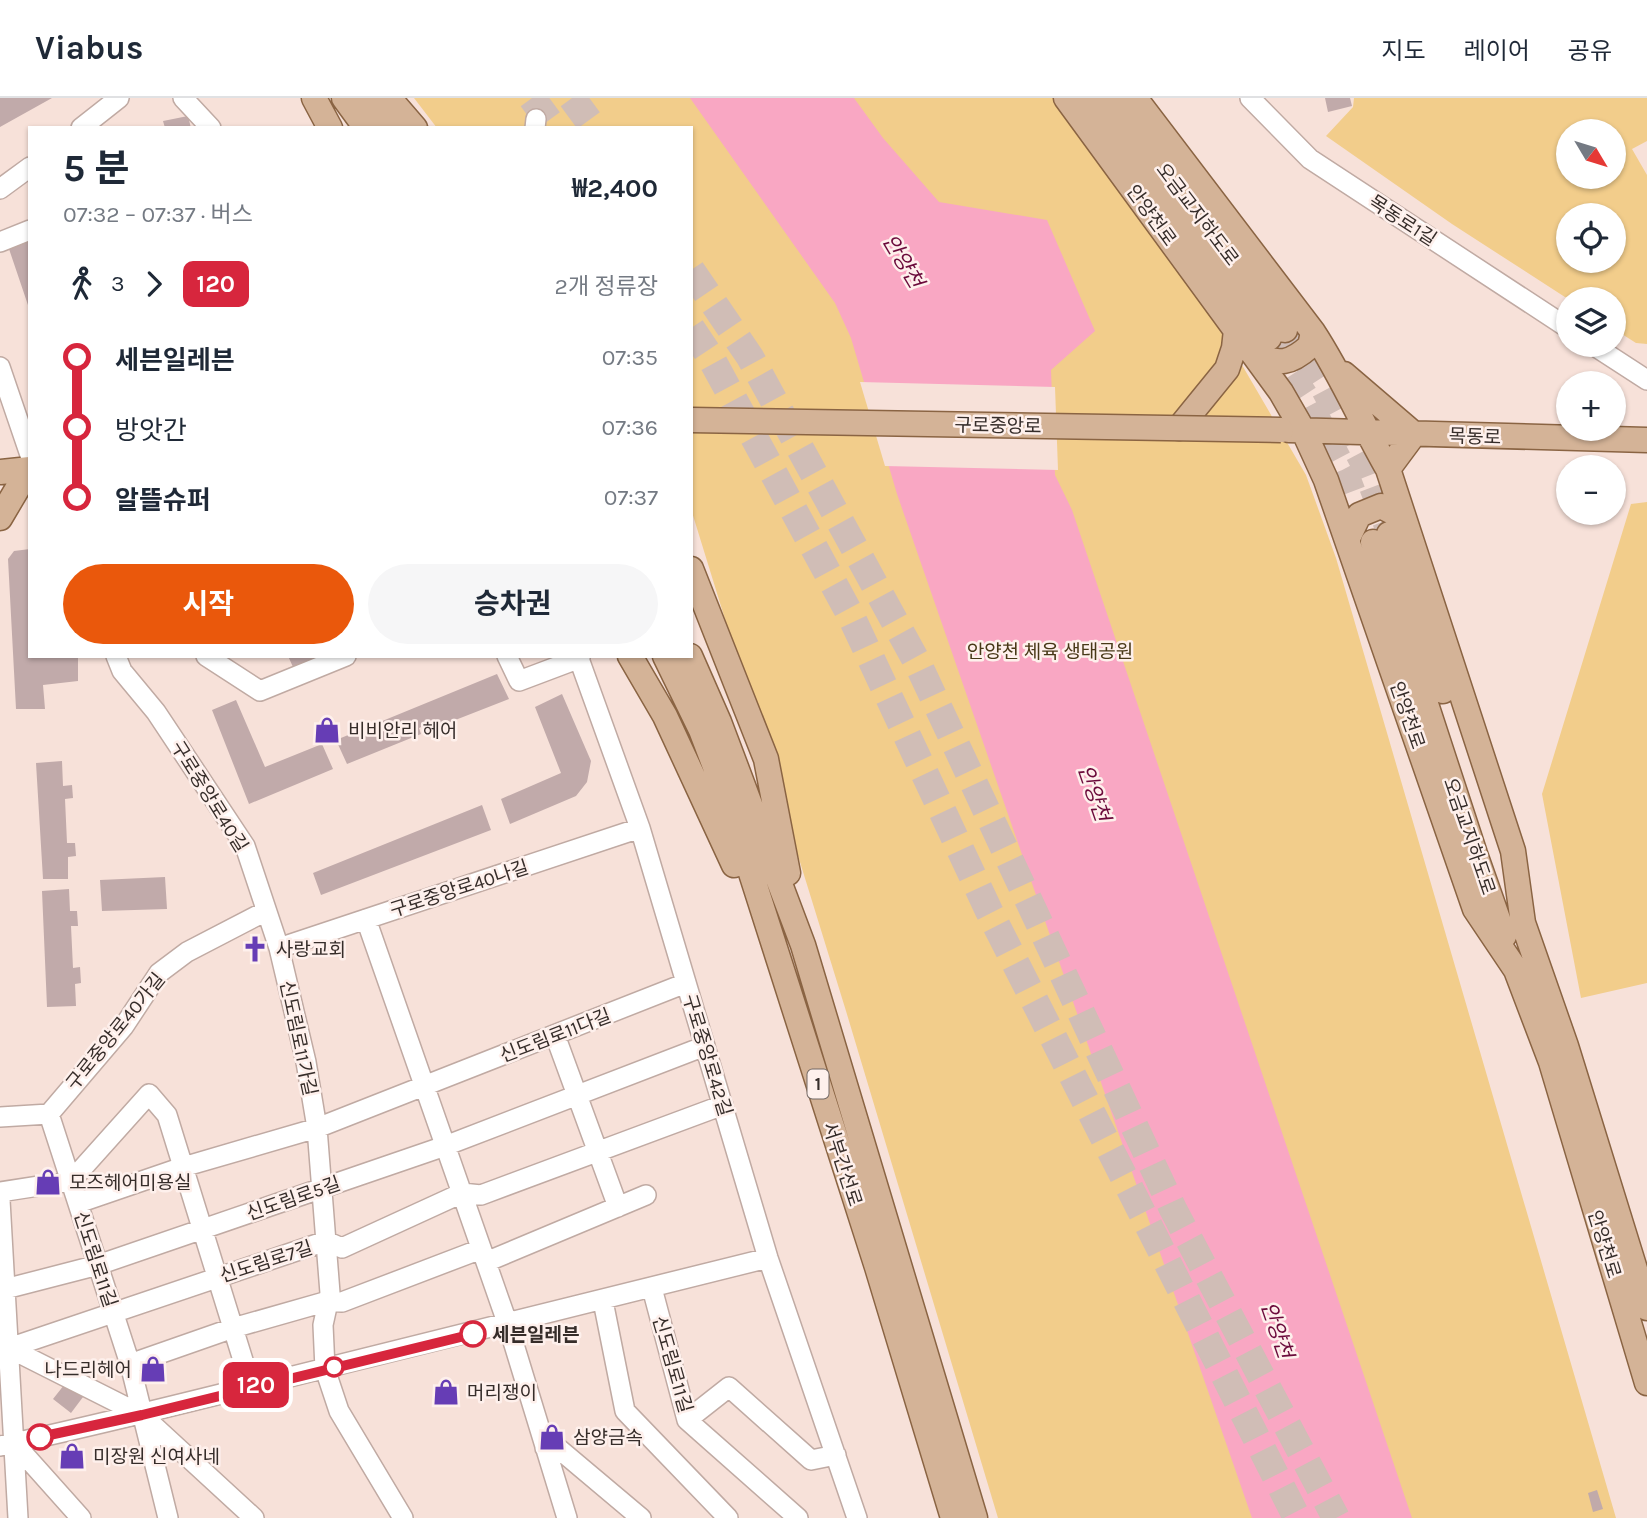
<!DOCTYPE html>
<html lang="ko">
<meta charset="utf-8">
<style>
:root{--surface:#fff;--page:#f6f6f7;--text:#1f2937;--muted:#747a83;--line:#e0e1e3;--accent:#ea580c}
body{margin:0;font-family:Karla,"Noto Sans KR",sans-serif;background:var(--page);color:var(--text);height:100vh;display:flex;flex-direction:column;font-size:26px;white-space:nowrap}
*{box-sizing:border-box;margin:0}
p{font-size:23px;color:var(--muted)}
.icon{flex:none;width:38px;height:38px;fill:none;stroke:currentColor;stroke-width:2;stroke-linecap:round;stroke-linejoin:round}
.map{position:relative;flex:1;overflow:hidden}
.sheet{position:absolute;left:28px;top:28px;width:665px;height:532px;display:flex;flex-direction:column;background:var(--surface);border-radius:0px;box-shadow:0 2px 5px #0004}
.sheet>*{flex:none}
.badge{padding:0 14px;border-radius:10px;font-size:24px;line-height:46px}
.needle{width:46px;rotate:128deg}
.tools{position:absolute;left:1556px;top:21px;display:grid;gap:14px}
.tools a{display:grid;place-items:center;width:70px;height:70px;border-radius:50%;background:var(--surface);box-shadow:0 2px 5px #0004;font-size:35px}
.map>.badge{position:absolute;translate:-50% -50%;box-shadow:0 0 0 4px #fff}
.legs{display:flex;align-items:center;gap:10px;height:77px;padding:0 35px;font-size:23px}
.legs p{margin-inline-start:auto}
.headline{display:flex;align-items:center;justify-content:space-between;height:119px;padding:0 35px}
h1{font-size:38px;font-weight:700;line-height:52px}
.button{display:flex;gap:14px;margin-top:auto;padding:14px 35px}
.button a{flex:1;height:80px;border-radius:42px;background:var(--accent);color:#fff;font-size:28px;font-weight:700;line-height:80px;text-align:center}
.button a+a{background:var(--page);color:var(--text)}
ul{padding:0 35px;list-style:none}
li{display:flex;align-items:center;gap:24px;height:70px;font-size:26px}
li i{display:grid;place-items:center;width:10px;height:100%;margin:0 9px;background:currentColor}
li i::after{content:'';width:18px;height:18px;margin:-9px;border:5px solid;border-radius:50%;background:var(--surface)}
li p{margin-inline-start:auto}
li:first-child i{background:linear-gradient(#0000 50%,currentColor 0)}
li:last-child i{background:linear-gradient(currentColor 50%,#0000 0)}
header{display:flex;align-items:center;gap:42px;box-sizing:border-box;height:98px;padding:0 35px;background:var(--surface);border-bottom:2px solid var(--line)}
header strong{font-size:33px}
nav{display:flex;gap:38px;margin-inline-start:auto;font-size:24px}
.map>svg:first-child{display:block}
.green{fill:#f2cd8b;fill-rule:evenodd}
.water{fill:#f9a7c3}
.pier{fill:#f7e1d9}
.building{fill:#c1aaaa}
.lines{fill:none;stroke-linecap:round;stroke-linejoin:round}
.major-tunnel{stroke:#d0bdb6;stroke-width:24;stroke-dasharray:24 12;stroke-linecap:butt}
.highway-tunnel{stroke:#d0bdb6;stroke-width:28;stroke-dasharray:28 14;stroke-linecap:butt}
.minor-casing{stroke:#c0aaa3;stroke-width:22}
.major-casing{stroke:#8a6443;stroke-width:27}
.minor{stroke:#fff;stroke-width:19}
.major{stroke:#d4b397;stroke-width:24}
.major-bridge-casing{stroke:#8a6443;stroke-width:27;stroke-linecap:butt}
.major-bridge{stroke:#d4b397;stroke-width:24}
.line-1-casing{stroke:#fff;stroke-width:16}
.line-1{stroke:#d7263d;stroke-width:10}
.stop-1-dot{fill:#fff;stroke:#d7263d;stroke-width:3.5}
.labels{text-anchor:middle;stroke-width:5;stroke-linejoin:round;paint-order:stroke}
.shield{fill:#fef0ec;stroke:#726864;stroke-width:2}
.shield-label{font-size:18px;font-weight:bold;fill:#362d2a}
.street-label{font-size:19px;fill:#362d2a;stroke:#fef0ec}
.park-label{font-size:19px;fill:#483817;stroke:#fef0ec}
.poi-label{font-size:19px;fill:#362d2a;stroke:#fef0ec;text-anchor:start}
.stop-label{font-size:19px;font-weight:bold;fill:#362d2a;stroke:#fef0ec;text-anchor:start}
.water-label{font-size:21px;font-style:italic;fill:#6b0a3b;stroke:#fef0ec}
</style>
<header>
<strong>Viabus</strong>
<nav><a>지도</a><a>레이어</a><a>공유</a></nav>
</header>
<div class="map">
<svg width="1647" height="1420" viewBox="0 0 1647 1420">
<rect width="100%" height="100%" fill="#f7e1d9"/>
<!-- green -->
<path class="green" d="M414 0H1055L1221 231 1306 377 1336 460 1616 1420H998L846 913 691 411V30H437Z
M1354 0H1647V43L1632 51 1647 77V246L1636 245 1614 231V201H1568L1452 126 1326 38 1353 9ZM1614 33V79H1568V33ZM1614 117V163H1568V117Z
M1647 404V885L1581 900 1542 696 1631 406Z"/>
<!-- water -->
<path class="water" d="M690 0H854L883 40 939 104 1047 122 1095 233 1051 272 1055 377 1072 412 1412 1420H1252L897 396 851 240 835 205Z"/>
<!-- pier -->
<path class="pier" d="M860 284 1055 289 1058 372 885 368Z"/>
<!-- building -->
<path class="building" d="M0 0H52L0 29Z
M1325 0H1350L1352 8 1328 14Z
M188 18 191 30H165L163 23Z
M30 140V209L29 210 8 148Z
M30 451V558H78V583L43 587 45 611H16L8 461 14 453Z
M288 558H320L293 569Z
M497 576 509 601 440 628 437 622 419 630 421 636 347 666 336 642Z
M562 596 591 663 587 684 576 698 510 726 501 701 561 675 535 609Z
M236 602 265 669 322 646 333 671 249 706 212 612Z
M62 663 63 688 72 687 73 700 65 701 67 745H75L76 758 68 759V781H43L36 665Z
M482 707 491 732 321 797 313 775Z
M165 779 167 811 102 813 100 782Z
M69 791 70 813H77L78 828H71L73 870 80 869 81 885 75 886 76 908 47 909 42 793Z
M68 1282 86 1295 71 1315 53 1301Z
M1597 1392 1603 1411 1593 1414 1588 1395Z"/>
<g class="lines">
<!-- major-tunnel -->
<path class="major-tunnel" d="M1285 232 1321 288 1361 363 1386 428
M1273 246 1306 297 1345 371 1373 444"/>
<!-- highway-tunnel -->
<path class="highway-tunnel" d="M532 0 554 30
M572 0 594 30
M691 172 750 259 918 566 1173 1111 1336 1420
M691 230 711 260 851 518 989 813 1297 1420"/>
<!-- minor casing -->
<g class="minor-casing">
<path id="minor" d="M183 0 211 30
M1250 0 1310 61 1568 230
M81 30 119 0
M535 30 536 21
M0 91 30 69
M0 144 30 132
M1593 247 1647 282
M0 269 30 357
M116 558 122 573 156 614 245 748 279 850 306 964 317 1030 330 1195 323 1227 325 1271 339 1313 403 1420
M206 558 260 593 346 558
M507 558 519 583 580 560
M578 558 640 730 768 1160 857 1420
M366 821 508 1227 567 1420
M279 850 640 730
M555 937 618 1109
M49 1016 130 1266 168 1420
M0 1019 49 1016 124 928 159 875 187 854 266 813
M0 1094 71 1083 149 996 167 1017 251 1288
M0 1102 18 1420
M78 1105 183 1069 317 1030 686 885
M486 1164 646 1097
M652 1190 687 1322 798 1420
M5 1191 98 1167 445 1048 705 948
M603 1203 625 1313 728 1420
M9 1250 326 1143 342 1150 462 1095 481 1097 723 1007
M9 1250 142 1317 254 1420
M130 1266 233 1230 328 1203 342 1204 481 1151
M687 1322 729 1289 811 1362 836 1357
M14 1345 81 1420
M0 1348C85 1330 169 1309 253 1288 425 1246 597 1204 768 1160
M545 1350 559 1351 641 1420"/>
</g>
<!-- major casing -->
<g class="major-casing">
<path id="major" d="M314 0 330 30
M344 0 366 30
M369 0 391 30
M389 0 415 30
M1066 0 1281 294 1304 334 1326 382 1475 811 1516 872 1551 964 1647 1285
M1086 0 1269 240
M1112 0 1285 232
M1135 0 1313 234C1342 278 1362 326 1388 371L1513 753 1523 825 1566 948 1647 1210
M1256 257C1279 267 1290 266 1310 248L1313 234
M1344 276 1414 336 1388 371
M1179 330 1227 271 1234 250 1236 232
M1289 332 1647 342
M0 374 30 371
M0 420 29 371
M1389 436 1443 593
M1347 442 1359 417 1381 408 1404 420
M1373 444 1475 756 1504 838
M691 471 766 661 788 775
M630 558 665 618 734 767
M665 558 701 632 727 700 877 1169 953 1420
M690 558 719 624 803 847 975 1420"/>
</g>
<!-- minor -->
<use href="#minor" class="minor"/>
<!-- major -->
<use href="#major" class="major"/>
<!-- major-bridge casing -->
<g class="major-bridge-casing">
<path id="major-bridge" d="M691 322 1281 332"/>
</g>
<!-- major-bridge -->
<use href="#major-bridge" class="major-bridge"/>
</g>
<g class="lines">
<!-- line-1 casing -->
<g class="line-1-casing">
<path id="line-1" d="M40 1339 142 1317 473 1236"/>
</g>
<!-- line-1 -->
<use href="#line-1" class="line-1"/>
</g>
<!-- icons -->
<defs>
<g id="shop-bare" transform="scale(2.1)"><path d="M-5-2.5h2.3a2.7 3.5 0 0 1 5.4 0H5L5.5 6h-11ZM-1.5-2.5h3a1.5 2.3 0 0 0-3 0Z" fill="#663db5" stroke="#fef0ec" stroke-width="2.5" paint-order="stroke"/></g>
<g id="church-bare" transform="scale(2.1)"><path d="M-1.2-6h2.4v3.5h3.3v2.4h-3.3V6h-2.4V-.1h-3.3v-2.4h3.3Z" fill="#663db5" stroke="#fef0ec" stroke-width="2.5" paint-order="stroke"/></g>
</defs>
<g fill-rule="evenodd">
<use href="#shop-bare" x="327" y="632"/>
<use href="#church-bare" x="255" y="851"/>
<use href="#shop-bare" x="48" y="1084"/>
<use href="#shop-bare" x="153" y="1271"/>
<use href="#shop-bare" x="446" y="1294"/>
<use href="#shop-bare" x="552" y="1339"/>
<use href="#shop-bare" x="72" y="1358"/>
</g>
<!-- markers -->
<g class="stop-1-dot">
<circle cx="473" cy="1236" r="12"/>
<circle cx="334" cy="1269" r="9"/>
<circle cx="40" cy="1339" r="12"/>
</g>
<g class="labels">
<!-- shield labels -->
<rect class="shield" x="807.5" y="971.5" width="21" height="29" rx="5"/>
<g class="shield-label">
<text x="818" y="992">1</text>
</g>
<!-- street labels -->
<g class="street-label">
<text transform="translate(1198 116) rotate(53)" y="7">오금교지하도로</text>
<text transform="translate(1152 117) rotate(54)" y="7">안양천로</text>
<text transform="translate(1403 122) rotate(33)" y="7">목동로1길</text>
<text transform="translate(998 327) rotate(1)" y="7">구로중앙로</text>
<text transform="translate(1475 338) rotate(2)" y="7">목동로</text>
<text transform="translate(1408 617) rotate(71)" y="7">안양천로</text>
<text transform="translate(210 698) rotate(58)" y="7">구로중앙로40길</text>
<text transform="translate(1470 738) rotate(71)" y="7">오금교지하도로</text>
<text transform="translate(459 790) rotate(-18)" y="7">구로중앙로40나길</text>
<text transform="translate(115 933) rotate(-51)" y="7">구로중앙로40가길</text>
<text transform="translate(555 937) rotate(-21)" y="7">신도림로11다길</text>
<text transform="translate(299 940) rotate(78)" y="7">신도림로11가길</text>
<text transform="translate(708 957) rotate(73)" y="7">구로중앙로42길</text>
<text transform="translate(843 1066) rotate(72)" y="7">서부간선로</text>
<text transform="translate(293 1100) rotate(-19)" y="7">신도림로5길</text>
<text transform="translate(1605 1146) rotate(73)" y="7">안양천로</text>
<text transform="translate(96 1161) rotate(72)" y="7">신도림로11길</text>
<text transform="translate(266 1163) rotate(-18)" y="7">신도림로7길</text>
<text transform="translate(673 1266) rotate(74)" y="7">신도림로11길</text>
</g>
<!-- park labels -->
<g class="park-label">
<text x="1050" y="560">안양천 체육 생태공원</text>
</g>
<!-- poi labels -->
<g class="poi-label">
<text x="348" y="639">비비안리 헤어</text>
<text x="276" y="858">사랑교회</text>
<text x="69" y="1091">모즈헤어미용실</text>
<text x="132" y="1278" text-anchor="end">나드리헤어</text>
<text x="467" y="1301">머리쟁이</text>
<text x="573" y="1346">삼양금속</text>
<text x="93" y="1365">미장원 신여사네</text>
</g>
<!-- stop labels -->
<g class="stop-label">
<text x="492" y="1243">세븐일레븐</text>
</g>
<!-- water labels -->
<g class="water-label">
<text transform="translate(903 163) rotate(59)" y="7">안양천</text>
<text transform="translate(1094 695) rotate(71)" y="7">안양천</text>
<text transform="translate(1277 1232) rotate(71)" y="7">안양천</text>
</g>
</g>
</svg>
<div class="tools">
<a><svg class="needle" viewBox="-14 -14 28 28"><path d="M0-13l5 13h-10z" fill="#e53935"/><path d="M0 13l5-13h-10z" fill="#747a83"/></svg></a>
<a><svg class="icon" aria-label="locate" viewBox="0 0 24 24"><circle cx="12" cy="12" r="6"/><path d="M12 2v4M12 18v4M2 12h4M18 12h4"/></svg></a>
<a><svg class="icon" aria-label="layers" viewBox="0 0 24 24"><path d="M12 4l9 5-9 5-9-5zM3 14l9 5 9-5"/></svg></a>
<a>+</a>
<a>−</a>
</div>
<b class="badge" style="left:256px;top:1287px;background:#d7263d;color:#fff">120</b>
<section class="sheet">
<div class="headline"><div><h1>5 분</h1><p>07:32 – 07:37 · 버스</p></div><b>₩2,400</b></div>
<div class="legs"><svg class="icon" aria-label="walk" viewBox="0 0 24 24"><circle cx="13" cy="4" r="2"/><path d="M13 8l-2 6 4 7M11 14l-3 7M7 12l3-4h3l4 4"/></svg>3<svg class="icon" aria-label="forward" viewBox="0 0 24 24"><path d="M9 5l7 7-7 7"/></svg><b class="badge" style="background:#d7263d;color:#fff">120</b><p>2개 정류장</p></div>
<ul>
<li><i style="color:#d7263d"></i><b>세븐일레븐</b><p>07:35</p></li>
<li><i style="color:#d7263d"></i><span>방앗간</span><p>07:36</p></li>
<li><i style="color:#d7263d"></i><b>알뜰슈퍼</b><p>07:37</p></li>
</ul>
<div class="button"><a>시작</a><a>승차권</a></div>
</section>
</div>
